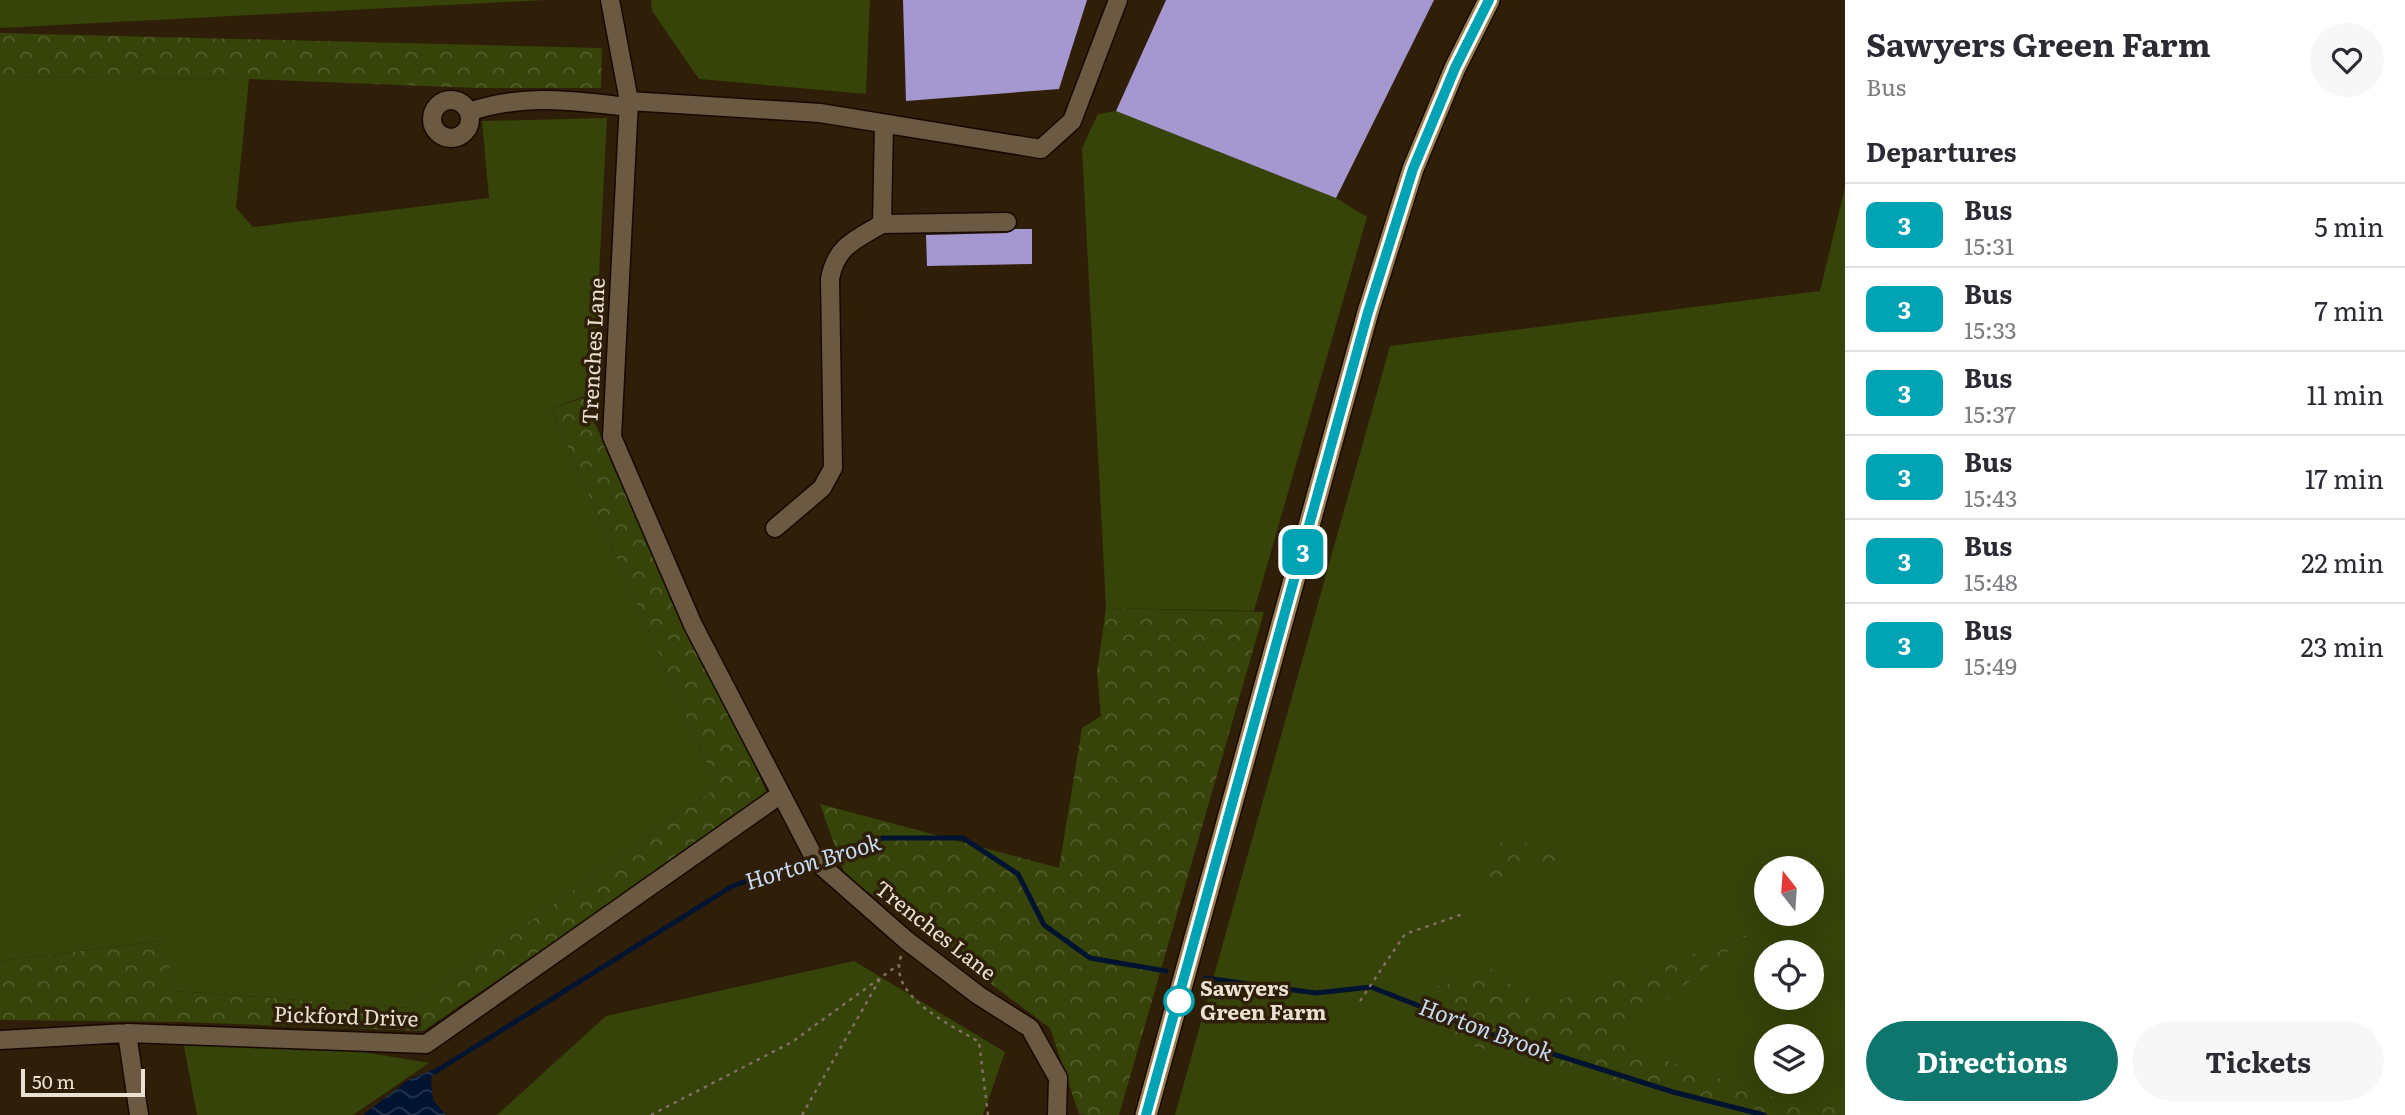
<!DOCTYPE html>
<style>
:root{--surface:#fff;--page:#f7f7f7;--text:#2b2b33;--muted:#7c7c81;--line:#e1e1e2;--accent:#0f766e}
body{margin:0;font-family:Literata,serif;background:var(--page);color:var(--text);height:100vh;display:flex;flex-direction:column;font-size:26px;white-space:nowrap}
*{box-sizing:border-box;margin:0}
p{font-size:23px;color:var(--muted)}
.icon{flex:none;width:38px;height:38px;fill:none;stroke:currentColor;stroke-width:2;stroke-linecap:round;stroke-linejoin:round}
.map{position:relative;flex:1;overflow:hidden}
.drawer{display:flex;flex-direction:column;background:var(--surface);width:560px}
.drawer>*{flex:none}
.badge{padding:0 14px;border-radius:10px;font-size:24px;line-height:46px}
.needle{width:46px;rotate:343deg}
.buttons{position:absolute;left:1754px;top:856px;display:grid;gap:14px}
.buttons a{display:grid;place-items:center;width:70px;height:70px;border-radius:50%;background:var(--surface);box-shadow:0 7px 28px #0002;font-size:35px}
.scale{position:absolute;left:21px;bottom:18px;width:124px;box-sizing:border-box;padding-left:7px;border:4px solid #ebe1d3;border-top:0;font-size:19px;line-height:24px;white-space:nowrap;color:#ebe1d3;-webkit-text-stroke:5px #2f1f08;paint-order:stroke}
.map>.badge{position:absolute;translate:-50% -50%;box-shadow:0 0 0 4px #fff}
h2{padding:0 21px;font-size:26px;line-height:63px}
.round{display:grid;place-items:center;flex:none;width:74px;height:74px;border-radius:37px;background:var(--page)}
.headline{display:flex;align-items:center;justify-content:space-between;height:119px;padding:0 21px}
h1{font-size:33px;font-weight:700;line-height:52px}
.button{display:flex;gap:14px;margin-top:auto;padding:14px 21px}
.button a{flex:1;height:80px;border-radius:42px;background:var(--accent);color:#fff;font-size:28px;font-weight:700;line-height:80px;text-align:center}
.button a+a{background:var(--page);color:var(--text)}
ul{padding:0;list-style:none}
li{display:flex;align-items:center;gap:21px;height:84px;padding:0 21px;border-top:2px solid var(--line)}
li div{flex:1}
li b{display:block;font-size:26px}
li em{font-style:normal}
li .badge{min-width:77px;font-weight:700;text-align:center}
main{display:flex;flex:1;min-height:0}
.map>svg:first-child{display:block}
.green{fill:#364309;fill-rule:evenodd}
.forest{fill:url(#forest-crowns)}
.water{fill:url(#water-waves)}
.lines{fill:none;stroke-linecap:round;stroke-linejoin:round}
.stream{stroke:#001330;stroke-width:5}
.building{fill:#a597cf}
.minor-casing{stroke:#170800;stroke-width:21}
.major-casing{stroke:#170800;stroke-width:24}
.path{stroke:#7f715e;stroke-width:2.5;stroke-dasharray:3.5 5;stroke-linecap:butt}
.minor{stroke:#6b5941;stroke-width:18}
.major{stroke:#9a7e4d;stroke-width:21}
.line-casing{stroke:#fff;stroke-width:16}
.line{stroke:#00a3b4;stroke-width:10}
.stop-dot{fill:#fff;stroke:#00a3b4;stroke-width:3.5}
.labels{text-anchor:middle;stroke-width:7;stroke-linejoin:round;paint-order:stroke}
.street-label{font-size:21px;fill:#ebe1d3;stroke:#2f1f08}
.stop-label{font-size:21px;font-weight:bold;fill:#ebe1d3;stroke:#2f1f08;text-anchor:start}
.water-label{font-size:23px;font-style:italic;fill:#c6dcf8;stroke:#2f1f08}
</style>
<main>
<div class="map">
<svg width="1845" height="1115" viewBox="0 0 1845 1115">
<defs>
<pattern id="forest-crowns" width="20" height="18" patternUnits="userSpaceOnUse" patternTransform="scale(1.75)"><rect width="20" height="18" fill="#364309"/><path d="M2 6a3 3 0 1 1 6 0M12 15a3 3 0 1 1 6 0" fill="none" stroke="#535e2c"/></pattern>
<pattern id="water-waves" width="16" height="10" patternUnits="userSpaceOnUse" patternTransform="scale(1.75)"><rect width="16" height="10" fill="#001330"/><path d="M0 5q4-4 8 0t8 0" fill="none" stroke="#25354d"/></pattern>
</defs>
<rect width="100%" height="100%" fill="#2f1f08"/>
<!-- green -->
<path class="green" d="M0 0H546L0 28Z
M651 0H870L866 94 699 79 652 11Z
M0 77 249 79 236 208 253 227 489 198 482 121 607 118 593 393 551 409 717 787 410 1008 175 991 162 941 0 961Z
M1116 111 1336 198 1367 217 1254 611 1106 608 1082 148 1098 114Z
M1845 187V1115H1175L1390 346 1820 291ZM1766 868H1811V914H1766ZM1766 952H1811V998H1766ZM1766 1036H1811V1082H1766Z
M854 961 1005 1052 983 1115H497L606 1016Z
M182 1036 346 1049 429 1063 353 1115H197Z"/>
<!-- forest -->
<path class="forest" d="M0 33 602 48 601 88H478L249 79 0 77Z
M583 398 768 795 423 1031 181 1022 0 1020V961L163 941 175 991 409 1008 717 787 551 409Z
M1106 608 1264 612 1119 1115H1084L1079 1114 1050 1028 845 875 820 804 1059 868 1082 728 1101 716 1097 672Z
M1507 835 1568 861 1522 868 1503 894 1476 875Z
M1750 934 1612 1042 1777 1098 1845 1099V1115H1759L1443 1039 1418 993 1491 969 1540 1007Z"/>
<!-- water -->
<path class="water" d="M439 1067 431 1079 433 1100 446 1115H363L408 1080Z"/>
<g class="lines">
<!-- stream -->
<path class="stream" d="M1205 978 1316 993 1371 987 1493 1035 1673 1092 1764 1115
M435 1072 731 887 775 869 883 838H963L1018 874 1044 925 1090 958 1166 971"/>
</g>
<!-- building -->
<path class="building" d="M903 0H1087L1059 89 906 101Z
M1166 0H1434L1336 198 1116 111Z
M1015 229H1032V264L927 266 926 235 1007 233Z"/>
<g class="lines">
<!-- minor casing -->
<g class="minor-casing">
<path id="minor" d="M610 0 629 101 612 437 693 625 816 861 906 940 978 995 1030 1028 1058 1078 1057 1115
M432 119a19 19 0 1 1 38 0a19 19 0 1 1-38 0Z
M629 101 820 113 1041 149 1072 121 1118 0
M469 112C523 93 573 101 629 107
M884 124 882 224 1007 222
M775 528 822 488 833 468 830 279C836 246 855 240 882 224
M127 1033 139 1115
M0 1040 127 1033 426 1044 781 794"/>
</g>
<!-- major casing -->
<g class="major-casing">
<path id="major" d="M1146 1115 1368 312 1413 169 1455 68 1489 0"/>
</g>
<!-- path -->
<path class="path" d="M901 956C887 997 952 1025 979 1042L988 1115
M1360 1001 1405 934 1463 914
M651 1115 792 1042 898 965
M802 1115 880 979"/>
<!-- minor -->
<use href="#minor" class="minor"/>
<!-- major -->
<use href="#major" class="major"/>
</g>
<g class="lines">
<!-- line casing -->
<g class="line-casing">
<path id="line" d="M1146 1115 1368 312 1413 169 1455 68 1489 0"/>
</g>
<!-- line -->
<use href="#line" class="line"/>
</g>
<!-- markers -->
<circle class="stop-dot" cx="1179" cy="1001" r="14"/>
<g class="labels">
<!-- street labels -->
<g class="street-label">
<text transform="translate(594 351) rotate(-87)" y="7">Trenches Lane</text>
<text transform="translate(935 931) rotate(38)" y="7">Trenches Lane</text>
<text transform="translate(346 1017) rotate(2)" y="7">Pickford Drive</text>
</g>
<!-- stop labels -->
<g class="stop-label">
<text x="1200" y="996">Sawyers<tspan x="1200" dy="24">Green Farm</tspan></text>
</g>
<!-- water labels -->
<g class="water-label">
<text transform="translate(813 862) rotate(-17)" y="8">Horton Brook</text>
<text transform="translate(1486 1030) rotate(20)" y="8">Horton Brook</text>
</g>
</g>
</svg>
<div class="buttons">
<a><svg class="needle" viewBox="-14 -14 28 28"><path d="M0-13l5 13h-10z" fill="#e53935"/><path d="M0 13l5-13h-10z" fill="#7c7c81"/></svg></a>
<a><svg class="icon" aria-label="locate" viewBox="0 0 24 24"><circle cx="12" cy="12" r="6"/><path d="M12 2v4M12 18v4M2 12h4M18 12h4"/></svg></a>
<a><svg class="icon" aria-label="layers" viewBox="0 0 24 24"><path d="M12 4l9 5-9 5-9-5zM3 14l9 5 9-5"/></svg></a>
</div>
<div class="scale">50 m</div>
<b class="badge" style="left:1303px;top:552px;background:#00a3b4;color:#fff">3</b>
</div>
<section class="drawer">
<div class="headline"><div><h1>Sawyers Green Farm</h1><p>Bus</p></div><a class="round"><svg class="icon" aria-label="heart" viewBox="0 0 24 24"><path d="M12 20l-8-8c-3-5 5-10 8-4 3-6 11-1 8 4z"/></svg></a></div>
<h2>Departures</h2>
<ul>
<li><span class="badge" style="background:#00a3b4;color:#fff">3</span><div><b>Bus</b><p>15:31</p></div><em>5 min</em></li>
<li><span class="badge" style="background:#00a3b4;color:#fff">3</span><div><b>Bus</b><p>15:33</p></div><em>7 min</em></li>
<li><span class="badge" style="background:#00a3b4;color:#fff">3</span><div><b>Bus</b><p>15:37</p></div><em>11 min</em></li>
<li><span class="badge" style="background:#00a3b4;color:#fff">3</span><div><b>Bus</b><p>15:43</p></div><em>17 min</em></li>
<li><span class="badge" style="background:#00a3b4;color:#fff">3</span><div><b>Bus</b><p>15:48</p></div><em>22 min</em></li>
<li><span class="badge" style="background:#00a3b4;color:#fff">3</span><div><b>Bus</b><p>15:49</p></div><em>23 min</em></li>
</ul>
<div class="button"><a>Directions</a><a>Tickets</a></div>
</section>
</main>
